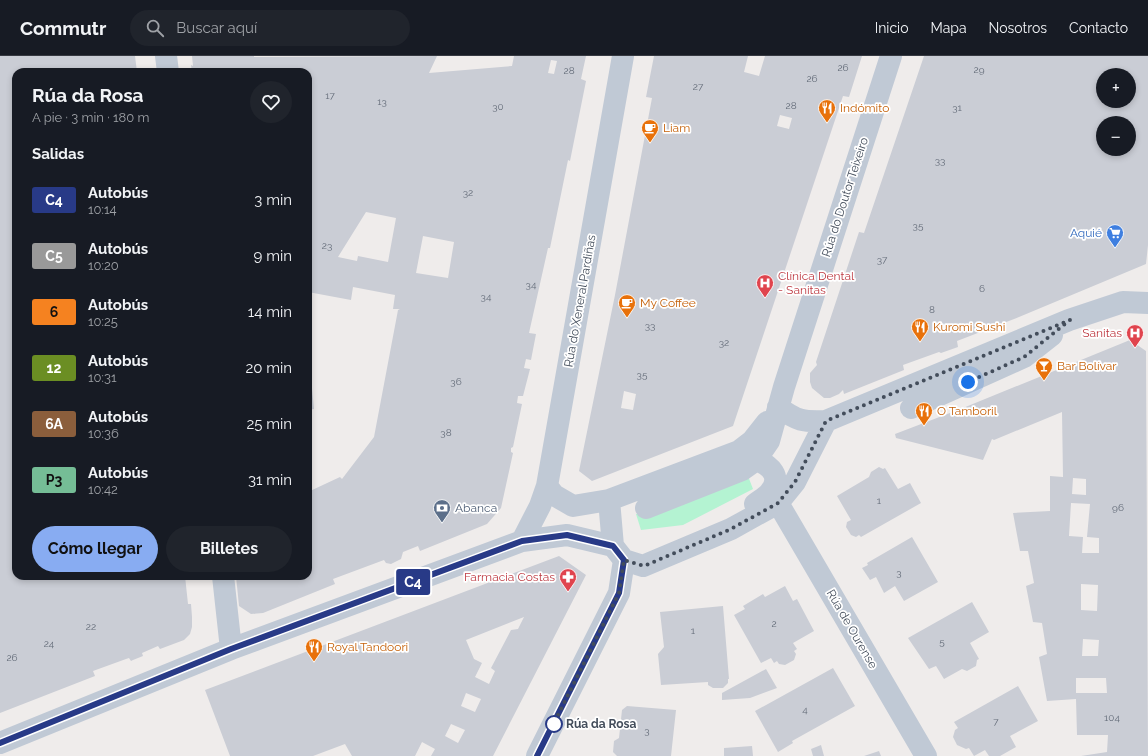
<!DOCTYPE html>
<html lang="es">
<meta charset="utf-8">
<style>
:root{--surface:#171b24;--page:#20242c;--text:#f1f3f6;--muted:#9ea1a6;--line:#363941;--accent:#88acf2}
body{margin:0;font-family:Raleway,sans-serif;background:var(--page);color:var(--text);height:100vh;display:flex;flex-direction:column;font-size:15px;white-space:nowrap}
*{box-sizing:border-box;margin:0}
p{font-size:13px;color:var(--muted)}
.icon{flex:none;width:22px;height:22px;fill:none;stroke:currentColor;stroke-width:2;stroke-linecap:round;stroke-linejoin:round}
.map{position:relative;flex:1;overflow:hidden}
.side{position:absolute;left:12px;top:12px;width:300px;height:512px;display:flex;flex-direction:column;background:var(--surface);border-radius:12px;box-shadow:0 2px 6px #0003}
.side>*{flex:none}
.badge{padding:0 8px;border-radius:3px;font-size:14px;line-height:26px}
.buttons{position:absolute;left:1096px;top:12px;display:grid;gap:8px}
.buttons a{display:grid;place-items:center;width:40px;height:40px;border-radius:50%;background:var(--surface);box-shadow:0 2px 6px #0003;font-size:20px}
.you{position:absolute;width:20px;height:20px;margin:-10px;border:3px solid #fff;border-radius:50%;background:#1a73e8;box-shadow:0 0 0 6px #1a73e833}
.map>.badge{position:absolute;translate:-50% -50%;box-shadow:0 0 0 2px #fff}
h2{padding:0 20px;font-size:15px;line-height:36px}
.round{display:grid;place-items:center;flex:none;width:42px;height:42px;border-radius:21px;background:var(--page)}
.overview{display:flex;align-items:center;justify-content:space-between;height:68px;padding:0 20px}
h1{font-size:19px;font-weight:700;line-height:30px}
.button{display:flex;gap:8px;margin-top:auto;padding:8px 20px}
.button a{flex:1;height:46px;border-radius:24px;background:var(--accent);color:#111;font-size:16px;font-weight:700;line-height:46px;text-align:center}
.button a+a{background:var(--page);color:var(--text)}
ul{padding:0;list-style:none}
li{display:flex;align-items:center;gap:12px;height:56px;padding:0 20px}
li div{flex:1}
li b{display:block;font-size:15px}
li em{font-style:normal}
li .badge{min-width:44px;font-weight:700;text-align:center}
header{display:flex;align-items:center;gap:24px;box-sizing:border-box;height:56px;padding:0 20px;background:var(--surface);border-bottom:1px solid var(--line)}
header strong{font-size:19px}
nav{display:flex;gap:22px;margin-inline-start:auto;font-size:14px}
.search{width:280px;height:36px;background:var(--page);display:flex;align-items:center;gap:10px;box-sizing:border-box;padding:0 14px;border-radius:22px;color:var(--muted);font-size:15px}
.map>svg:first-child{display:block}
.green{fill:#b4f3d2}
.building{fill:#cacdd5;fill-rule:evenodd}
.lines{fill:none;stroke-linecap:round;stroke-linejoin:round}
.minor{stroke:#c0c9d5;stroke-width:22}
.line-casing{stroke:#fff;stroke-width:9}
.line{stroke:#283a87;stroke-width:6}
.walk{stroke:#434d5b;stroke-width:4;stroke-dasharray:0 7.2}
.stop-dot{fill:#fff;stroke:#283a87;stroke-width:2}
.labels{text-anchor:middle;stroke-width:3.5;stroke-linejoin:round;paint-order:stroke}
.number-label{font-size:10px;fill:#656d7a}
.food-label{font-size:12px;fill:#c56008;stroke:#fff;text-anchor:start}
.street-label{font-size:12px;fill:#434d5b;stroke:#fff}
.shop-label{font-size:12px;fill:#366cbe;stroke:#fff;text-anchor:end}
.health-label{font-size:12px;fill:#be3a42;stroke:#fff;text-anchor:end}
.service-label{font-size:12px;fill:#4e5e75;stroke:#fff;text-anchor:start}
.stop-label{font-size:12px;font-weight:bold;fill:#434d5b;stroke:#fff;text-anchor:start}
</style>
<header>
<strong>Commutr</strong>
<div class="search"><svg class="icon" aria-label="search" viewBox="0 0 24 24"><circle cx="10" cy="10" r="6"/><path d="M15 15l6 6"/></svg>Buscar aquí</div>
<nav><a>Inicio</a><a>Mapa</a><a>Nosotros</a><a>Contacto</a></nav>
</header>
<div class="map">
<svg width="1148" height="700" viewBox="0 0 1148 700">
<rect width="100%" height="100%" fill="#efeceb"/>
<!-- green -->
<path class="green" d="M748 420 753 433 683 469 641 474 636 458 661 453Z"/>
<!-- building -->
<path class="building" d="M0 0H135L137 16H16V520H185L188 548H191L192 561V571L190 578 184 584 160 593 158 590 142 597 143 600 133 604 131 605 129 602 126 603 93 615 95 620 0 657Z
M192 0H254V1L437 0 429 17 512 10 514 0H586L581 23 586 25 570 105 568 104 550 192H548L529 277 536 278 531 304 526 303 524 312 530 313 523 340H518L517 347 522 348 513 391 511 392V396L513 397 501 452 487 468 420 495 418 490 403 496 401 503 391 508 386 507 384 504 333 523 335 528 263 557 251 558 239 550 236 520H308V425H309L310 435 340 421 342 423 374 381 398 254 400 253H393L395 239 353 231 351 244 308 236V16H192L191 9 193 10ZM551 4 557 5 554 18 548 17ZM366 156 396 162 388 206 358 200 357 205 338 201ZM423 180 454 186 448 222 416 217Z
M654 0H748L744 16 759 20 765 0H862L849 41 843 40 733 370 592 425 579 415 615 239 652 42 646 41ZM780 59 792 62 789 73 777 70ZM624 335 636 338 633 354 621 352Z
M924 0H1148V189L1146 208 1019 261 957 285 958 291 941 297 939 296 903 309 904 314 844 338 843 334 839 338 830 342H824L812 332 810 326V317L817 309 816 306 859 176 864 177ZM1103 19H1129V45H1103ZM1103 67H1129V93H1103Z
M1130 284 1146 295 1148 700H1081L1107 696 1108 679H1077L1076 643 1047 645 1039 601 1047 598 1042 567 1033 566 1026 530 1034 527 1028 495H1020L1013 457 1050 455V420L1063 421 1062 356 994 384 992 383 983 404 896 382 895 378 963 352ZM1073 422 1086 423V439L1072 438ZM1071 447 1090 448 1087 481 1099 482V497H1082L1083 481 1069 480ZM1081 528 1098 529 1097 555 1081 554ZM1083 583 1099 584 1098 600H1082ZM1076 622H1106L1107 637H1076Z
M308 301H309L314 353 308 354Z
M879 411 883 413 885 412 898 433 910 427 921 447 861 481 859 479 856 481 851 479 846 471 847 466 851 464 837 440 869 421 871 416Z
M912 481 938 526 904 545 895 530 884 537 876 521 870 524 862 512 868 509 867 507Z
M559 500 586 519 493 700H431L435 693 422 686 415 700H352L345 688 313 700H230L205 634ZM524 561 518 573 511 574 491 612 495 615 489 628 475 621 482 607 474 603 466 584ZM466 637 481 643 475 656 461 650ZM451 668 465 674 458 687 445 680Z
M785 530 793 545 797 543 814 575 793 587 797 593 794 595 796 598 794 604 785 609 779 608 777 605 774 607 771 602 761 607 734 559 745 553 743 550 763 538 765 541Z
M972 546 989 576 970 587 979 603 977 604 976 610 967 615 962 613 944 623 936 610 929 613 908 582Z
M723 550 729 623H728V627L723 632H713L708 629V626L661 629 658 598 664 591 660 556Z
M833 612 855 650 792 685 793 687 778 696 755 655Z
M766 613 777 632 750 642 722 644V637Z
M1018 630 1038 665 1010 680 1016 691 1000 700H989L985 694 974 700 969 692 966 693 957 689 953 681 955 674 958 672 954 666Z
M627 650 676 654 671 700H617L613 696 614 685 619 682 622 654Z
M821 689 824 700H813L811 693Z
M752 690 753 700H724V692Z
M879 695 881 700H864Z"/>
<g class="lines">
<!-- minor -->
<path class="minor" d="M166 0 168 16
M778 351C797 365 803 366 826 365L1069 264 1123 246 1148 247
M911 352 1024 301 1052 279
M547 430 554 439 573 450 609 444 739 395 752 385 767 366
M609 444 613 490 624 504 643 510 731 473 778 447 795 426 826 365
M778 447 926 700
M755 448C760 444 766 441 770 436 783 421 770 409 756 404
M646 452 742 414 756 404 769 385 784 331 891 0
M522 485 540 450 547 430 623 0
M223 520 231 593
M0 687 231 593 522 485 567 479 613 490
M537 700 619 537 624 504"/>
</g>
<g class="lines">
<!-- line casing -->
<g class="line-casing">
<path id="line" d="M0 687 231 593 522 485 567 479 613 490 624 504 619 537 537 700"/>
</g>
<!-- line -->
<use href="#line" class="line"/>
<!-- walk -->
<path class="walk" d="M554 668 551 673 619 537 624 504 644 510 731 473 778 447 795 426 826 365 1070 264 1024 301 968 326"/>
</g>
<!-- icons -->
<defs>
<g id="restaurant-pin" transform="scale(0.9)"><path d="M0 17L-7.5 6A9.5 9.5 0 1 1 7.5 6Z" fill="#e8710a" stroke="#fff"/><path d="M-5-6h1v4h1v-4h1v4h1v-4h1v5L-1.5 .5V6h-2V.5L-5-1ZM5-6V6H3V1.5H1.5Q1.5-4 5-6Z" fill="#fff"/></g>
<g id="cafe-pin" transform="scale(0.9)"><path d="M0 17L-7.5 6A9.5 9.5 0 1 1 7.5 6Z" fill="#e8710a" stroke="#fff"/><path d="M-5.5-4.5H6V0H3Q3 3.5 0 3.5H-2.5Q-5.5 3.5-5.5 0ZM3-3.2v2h1.7v-2ZM-6 4.5H4V6H-6Z" fill="#fff"/></g>
<g id="supermarket-pin" transform="scale(0.9)"><path d="M0 17L-7.5 6A9.5 9.5 0 1 1 7.5 6Z" fill="#3f7fe0" stroke="#fff"/><path d="M-6-5.5h2.5l.6 2H6L4.5 2H-2.5L-4.4-4H-6ZM-1.5 3.2a1.3 1.3 0 1 0 .1 0ZM3 3.2a1.3 1.3 0 1 0 .1 0Z" fill="#fff"/></g>
<g id="hospital-pin" transform="scale(0.9)"><path d="M0 17L-7.5 6A9.5 9.5 0 1 1 7.5 6Z" fill="#e0444e" stroke="#fff"/><path d="M-5-5h3v3.5h4V-5h3V5h-3V1.5h-4V5h-3Z" fill="#fff"/></g>
<g id="bar-pin" transform="scale(0.9)"><path d="M0 17L-7.5 6A9.5 9.5 0 1 1 7.5 6Z" fill="#e8710a" stroke="#fff"/><path d="M-6-5H6L.8 .8V4.5H3.5V6h-7V4.5H-.8V.8Z" fill="#fff"/></g>
<g id="bank-pin" transform="scale(0.9)"><path d="M0 17L-7.5 6A9.5 9.5 0 1 1 7.5 6Z" fill="#5c6f8a" stroke="#fff"/><path d="M-6-4H6V4H-6ZM0-2.3a2.3 2.3 0 1 0 0 4.6a2.3 2.3 0 1 0 0-4.6Z" fill="#fff"/></g>
<g id="pharmacy-pin" transform="scale(0.9)"><path d="M0 17L-7.5 6A9.5 9.5 0 1 1 7.5 6Z" fill="#e0444e" stroke="#fff"/><path d="M-2-6h4v4h4v4h-4v4h-4v-4h-4v-4h4Z" fill="#fff"/></g>
</defs>
<g fill-rule="evenodd">
<use href="#restaurant-pin" x="827" y="52"/>
<use href="#cafe-pin" x="650" y="72"/>
<use href="#supermarket-pin" x="1115" y="177"/>
<use href="#hospital-pin" x="765" y="227"/>
<use href="#cafe-pin" x="627" y="247"/>
<use href="#restaurant-pin" x="920" y="271"/>
<use href="#hospital-pin" x="1135" y="277"/>
<use href="#bar-pin" x="1044" y="310"/>
<use href="#restaurant-pin" x="924" y="355"/>
<use href="#bank-pin" x="442" y="452"/>
<use href="#pharmacy-pin" x="568" y="521"/>
<use href="#restaurant-pin" x="314" y="591"/>
</g>
<!-- markers -->
<circle class="stop-dot" cx="554" cy="668" r="8"/>
<g class="labels">
<!-- number labels -->
<g class="number-label">
<text x="843" y="15">26</text>
<text x="979" y="17">29</text>
<text x="569" y="18">28</text>
<text x="812" y="26">26</text>
<text x="698" y="34">27</text>
<text x="330" y="43">17</text>
<text x="382" y="49">13</text>
<text x="791" y="53">28</text>
<text x="498" y="54">30</text>
<text x="957" y="55">31</text>
<text x="940" y="108">33</text>
<text x="468" y="140">32</text>
<text x="918" y="173">35</text>
<text x="327" y="193">23</text>
<text x="882" y="207">37</text>
<text x="531" y="232">34</text>
<text x="982" y="236">6</text>
<text x="486" y="244">34</text>
<text x="932" y="257">8</text>
<text x="650" y="273">33</text>
<text x="724" y="290">32</text>
<text x="642" y="322">35</text>
<text x="456" y="329">36</text>
<text x="446" y="380">38</text>
<text x="879" y="448">1</text>
<text x="1118" y="455">96</text>
<text x="899" y="520">3</text>
<text x="774" y="571">2</text>
<text x="91" y="574">22</text>
<text x="693" y="578">1</text>
<text x="942" y="589">5</text>
<text x="49" y="591">24</text>
<text x="12" y="605">26</text>
<text x="805" y="657">4</text>
<text x="1112" y="665">104</text>
<text x="996" y="669">7</text>
<text x="647" y="678">3</text>
</g>
<!-- food labels -->
<g class="food-label">
<text x="840" y="56">Indómito</text>
<text x="663" y="76">Liam</text>
<text x="640" y="251">My Coffee</text>
<text x="933" y="275">Kuromi Sushi</text>
<text x="1057" y="314">Bar Bolívar</text>
<text x="937" y="359">O Tamboril</text>
<text x="327" y="595">Royal Tandoori</text>
</g>
<!-- street labels -->
<g class="street-label">
<text transform="translate(845 141) rotate(-72)" y="4">Rúa do Doutor Teixeiro</text>
<text transform="translate(580 245) rotate(-80)" y="4">Rúa do Xeneral Pardiñas</text>
<text transform="translate(852 573) rotate(60)" y="4">Rúa de Ourense</text>
</g>
<!-- shop labels -->
<g class="shop-label">
<text x="1102" y="181">Aquié</text>
</g>
<!-- health labels -->
<g class="health-label">
<text x="778" y="224" text-anchor="start">Clínica Dental<tspan x="778" dy="14">- Sanitas</tspan></text>
<text x="1122" y="281">Sanitas</text>
<text x="555" y="525">Farmacia Costas</text>
</g>
<!-- service labels -->
<g class="service-label">
<text x="455" y="456">Abanca</text>
</g>
<!-- stop labels -->
<g class="stop-label">
<text x="566" y="672">Rúa da Rosa</text>
</g>
</g>
</svg>
<div class="buttons">
<a>+</a>
<a>−</a>
</div>
<div class="you" style="left:968px;top:326px"></div>
<b class="badge" style="left:413px;top:526px;background:#283a87;color:#fff">C4</b>
<section class="side">
<div class="overview"><div><h1>Rúa da Rosa</h1><p>A pie · 3 min · 180 m</p></div><a class="round"><svg class="icon" aria-label="heart" viewBox="0 0 24 24"><path d="M12 20l-8-8c-3-5 5-10 8-4 3-6 11-1 8 4z"/></svg></a></div>
<h2>Salidas</h2>
<ul>
<li><span class="badge" style="background:#283a87;color:#fff">C4</span><div><b>Autobús</b><p>10:14</p></div><em>3 min</em></li>
<li><span class="badge" style="background:#999;color:#fff">C5</span><div><b>Autobús</b><p>10:20</p></div><em>9 min</em></li>
<li><span class="badge" style="background:#f58220;color:#111">6</span><div><b>Autobús</b><p>10:25</p></div><em>14 min</em></li>
<li><span class="badge" style="background:#6b8e23;color:#fff">12</span><div><b>Autobús</b><p>10:31</p></div><em>20 min</em></li>
<li><span class="badge" style="background:#8b5e3c;color:#fff">6A</span><div><b>Autobús</b><p>10:36</p></div><em>25 min</em></li>
<li><span class="badge" style="background:#75bd96;color:#111">P3</span><div><b>Autobús</b><p>10:42</p></div><em>31 min</em></li>
</ul>
<div class="button"><a>Cómo llegar</a><a>Billetes</a></div>
</section>
</div>
